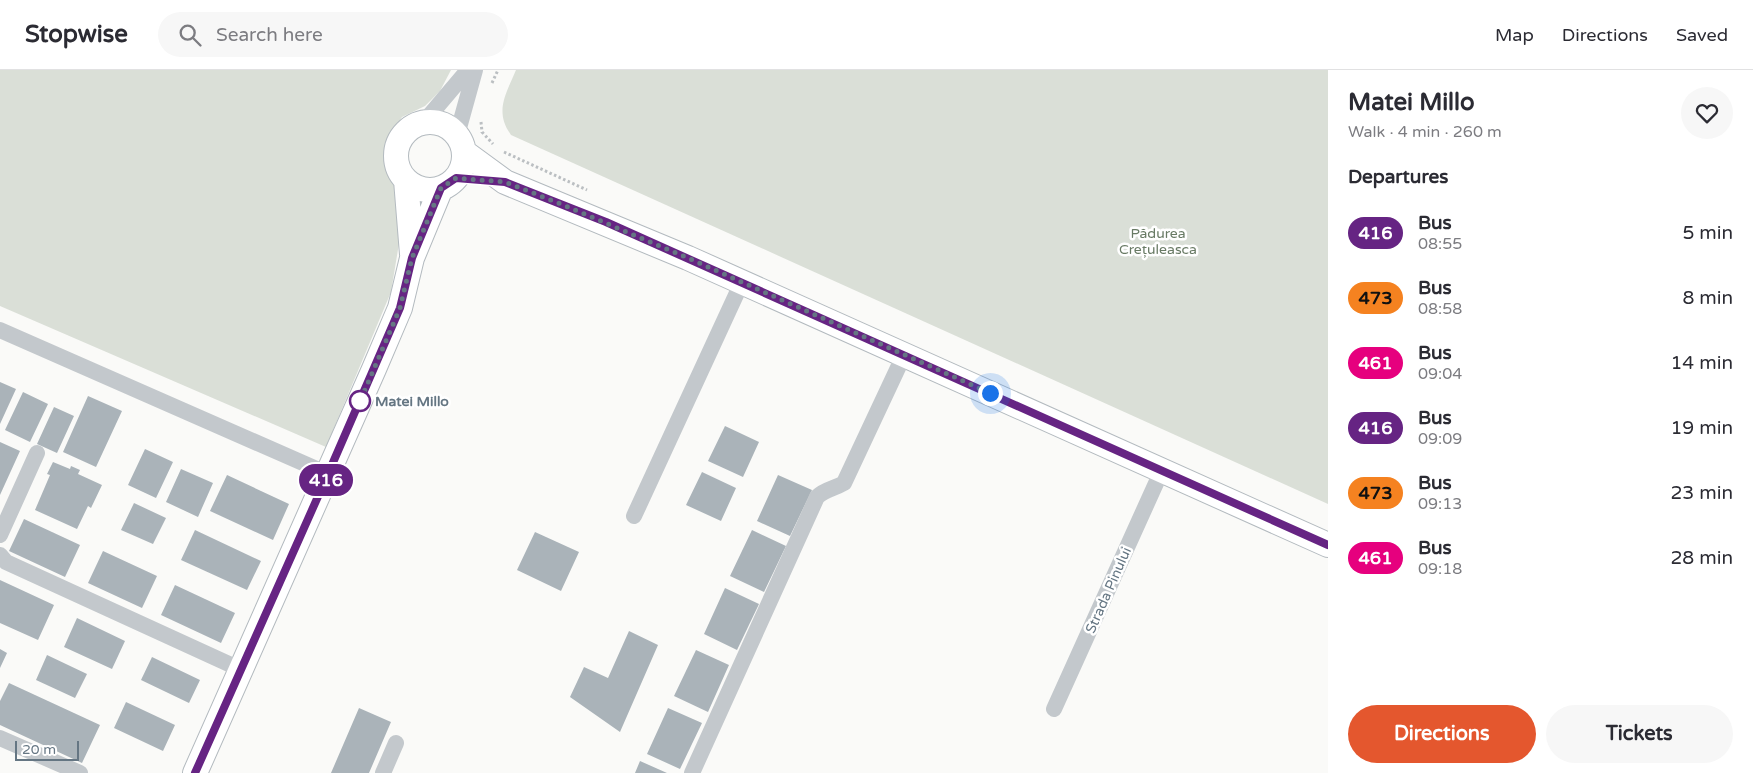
<!DOCTYPE html>
<meta charset="utf-8">
<style>
:root{--surface:#fff;--page:#f7f7f7;--text:#2b2b33;--muted:#7c7c81;--line:#e1e1e2;--accent:#e4572e}
body{margin:0;font-family:"Varela Round",sans-serif;background:var(--page);color:var(--text);height:100vh;display:flex;flex-direction:column;font-size:19px;white-space:nowrap}
*{box-sizing:border-box;margin:0}
p{font-size:16px;color:var(--muted)}
.icon{flex:none;width:28px;height:28px;fill:none;stroke:currentColor;stroke-width:2;stroke-linecap:round;stroke-linejoin:round}
.map{position:relative;flex:1;overflow:hidden}
.side{display:flex;flex-direction:column;background:var(--surface);width:425px}
.side>*{flex:none}
.badge{padding:0 10px;border-radius:16px;font-size:18px;line-height:32px}
.scale{position:absolute;left:15px;bottom:12px;width:64px;box-sizing:border-box;padding-left:5px;border:2px solid #657683;border-top:0;font-size:14px;line-height:18px;white-space:nowrap;color:#657683;-webkit-text-stroke:4px #fff;paint-order:stroke}
.you{position:absolute;width:25px;height:25px;margin:-12px;border:4px solid #fff;border-radius:50%;background:#1a73e8;box-shadow:0 0 0 8px #1a73e833}
.map>.badge{position:absolute;translate:-50% -50%;box-shadow:0 0 0 2px #fff}
h2{padding:0 20px;font-size:19px;line-height:45px}
.round{display:grid;place-items:center;flex:none;width:52px;height:52px;border-radius:26px;background:var(--page)}
.summary{display:flex;align-items:center;justify-content:space-between;height:85px;padding:0 20px}
h1{font-size:24px;font-weight:700;line-height:38px}
.button{display:flex;gap:10px;margin-top:auto;padding:10px 20px}
.button a{flex:1;height:58px;border-radius:30px;background:var(--accent);color:#fff;font-size:20px;font-weight:700;line-height:58px;text-align:center}
.button a+a{background:var(--page);color:var(--text)}
ul{padding:0;list-style:none}
li{display:flex;align-items:center;gap:15px;height:65px;padding:0 20px}
li div{flex:1}
li b{display:block;font-size:19px}
li em{font-style:normal}
li .badge{min-width:55px;font-weight:700;text-align:center}
header{display:flex;align-items:center;gap:30px;box-sizing:border-box;height:70px;padding:0 25px;background:var(--surface);border-bottom:1px solid var(--line)}
header strong{font-size:24px}
nav{display:flex;gap:28px;margin-inline-start:auto;font-size:18px}
.search{width:350px;height:45px;background:var(--page);display:flex;align-items:center;gap:12px;box-sizing:border-box;padding:0 18px;border-radius:28px;color:var(--muted);font-size:19px}
main{display:flex;flex:1;min-height:0}
.map>svg:first-child{display:block}
.green{fill:#dadfd7}
.building{fill:#aab3b9}
.lines{fill:none;stroke-linecap:round;stroke-linejoin:round}
.secondary-casing{stroke:#b3babf;stroke-width:26}
.path{stroke:#bbbfc2;stroke-width:3;stroke-dasharray:2.5 2.5;stroke-linecap:butt}
.street{stroke:#c3c8cc;stroke-width:16}
.secondary{stroke:#fff;stroke-width:24}
.line-casing{stroke:#fff;stroke-width:11}
.line{stroke:#662483;stroke-width:8}
.walk{stroke:#657683;stroke-width:5;stroke-dasharray:0 9}
.stop-dot{fill:#fff;stroke:#662483;stroke-width:2.5}
.labels{text-anchor:middle;stroke-width:5;stroke-linejoin:round;paint-order:stroke}
.park-label{font-size:14px;fill:#687a64;stroke:#fff}
.stop-label{font-size:14px;font-weight:bold;fill:#657683;stroke:#fff;text-anchor:start}
.street-label{font-size:14px;fill:#657683;stroke:#fff}
</style>
<header>
<strong>Stopwise</strong>
<div class="search"><svg class="icon" aria-label="search" viewBox="0 0 24 24"><circle cx="10" cy="10" r="6"/><path d="M15 15l6 6"/></svg>Search here</div>
<nav><a>Map</a><a>Directions</a><a>Saved</a></nav>
</header>
<main>
<div class="map">
<svg width="1328" height="703" viewBox="0 0 1328 703">
<rect width="100%" height="100%" fill="#fafaf8"/>
<!-- green -->
<path class="green" d="M0 0H451L440 21 425 36 402 47 387 69 386 96 399 121 403 149 391 222 326 377 0 236Z
M516 0H1328V434L511 65C494 41 506 24 516 0Z"/>
<!-- building -->
<path class="building" d="M0 312 16 319 0 354Z
M23 322 48 334 30 372 5 360Z
M88 326 122 341 96 397 63 382Z
M54 337 74 346 57 383 37 374Z
M725 356 759 372 743 407 708 391Z
M0 372 20 381 0 425Z
M145 379 173 392 156 428 128 415Z
M53 392 70 399 71 396 80 400 78 404 102 415 91 438 88 436 77 459 35 440 50 405 47 404Z
M181 399 213 413 198 447 166 432Z
M702 402 736 418 721 451 686 435Z
M227 405 289 434 273 470 210 441Z
M778 405 812 420 790 466 757 451Z
M134 433 166 448 153 474 121 460Z
M24 449 80 475 65 507 9 481Z
M195 460 261 491 247 520 181 490Z
M752 460 786 476 764 522 730 506Z
M535 462 579 482 561 521 517 500Z
M103 481 157 506 142 538 88 513Z
M0 510 54 535 38 570 0 553Z
M175 515 235 543 221 573 161 545Z
M725 518 759 534 737 580 704 564Z
M77 548 125 571 112 599 64 577Z
M629 561 658 575 620 662 570 627 584 597 608 608Z
M0 579 7 583 0 598Z
M696 580 729 595 708 642 674 626Z
M47 585 87 604 75 628 36 610Z
M152 587 200 610 189 633 141 610Z
M9 613 100 655 82 693 0 655V631Z
M126 632 175 655 163 681 114 658Z
M359 638 391 652 369 703H331Z
M668 638 702 653 680 699 647 684Z
M640 691 667 703H635Z"/>
<g class="lines">
<!-- secondary casing -->
<g class="secondary-casing">
<path id="secondary" d="M396 86a34 34 0 1 1 68 0a34 34 0 1 1-68 0Z
M464 82 505 112 688 188 1328 475
M406 110 412 184
M195 703 374 299 400 238 412 188 441 118"/>
</g>
<!-- path -->
<path class="path" d="M492 13 498 0
M481 52 482 62 493 74
M504 82 587 120"/>
<!-- street -->
<path class="street" d="M424 52 468 0
M457 65 475 0
M0 260 328 404
M634 446 742 212
M0 465 37 383
M0 485 6 492 242 600
M1054 639 1162 400
M0 668 80 703
M383 703 396 673
M692 703 817 427C825 419 834 419 844 413L904 285"/>
<!-- secondary -->
<use href="#secondary" class="secondary"/>
</g>
<g class="lines">
<!-- line casing -->
<g class="line-casing">
<path id="line" d="M195 703 328 404 400 238 412 188 441 118 456 108 505 112 606 152 1328 475"/>
</g>
<!-- line -->
<use href="#line" class="line"/>
<!-- walk -->
<path class="walk" d="M360 331 359 334 400 238 412 188 441 118 456 108 505 112 556 132 688 188 990 323"/>
</g>
<!-- markers -->
<circle class="stop-dot" cx="360" cy="331" r="10"/>
<g class="labels">
<!-- park labels -->
<g class="park-label">
<text x="1158" y="168">Pădurea<tspan x="1158" dy="16">Crețuleasca</tspan></text>
</g>
<!-- stop labels -->
<g class="stop-label">
<text x="375" y="336">Matei Millo</text>
</g>
<!-- street labels -->
<g class="street-label">
<text transform="translate(1108 520) rotate(-66)" y="5">Strada Pinului</text>
</g>
</g>
</svg>
<div class="scale">20 m</div>
<div class="you" style="left:990px;top:323px"></div>
<b class="badge" style="left:326px;top:410px;background:#662483;color:#fff">416</b>
</div>
<section class="side">
<div class="summary"><div><h1>Matei Millo</h1><p>Walk · 4 min · 260 m</p></div><a class="round"><svg class="icon" aria-label="heart" viewBox="0 0 24 24"><path d="M12 20l-8-8c-3-5 5-10 8-4 3-6 11-1 8 4z"/></svg></a></div>
<h2>Departures</h2>
<ul>
<li><span class="badge" style="background:#662483;color:#fff">416</span><div><b>Bus</b><p>08:55</p></div><em>5 min</em></li>
<li><span class="badge" style="background:#f58220;color:#111">473</span><div><b>Bus</b><p>08:58</p></div><em>8 min</em></li>
<li><span class="badge" style="background:#e6007e;color:#fff">461</span><div><b>Bus</b><p>09:04</p></div><em>14 min</em></li>
<li><span class="badge" style="background:#662483;color:#fff">416</span><div><b>Bus</b><p>09:09</p></div><em>19 min</em></li>
<li><span class="badge" style="background:#f58220;color:#111">473</span><div><b>Bus</b><p>09:13</p></div><em>23 min</em></li>
<li><span class="badge" style="background:#e6007e;color:#fff">461</span><div><b>Bus</b><p>09:18</p></div><em>28 min</em></li>
</ul>
<div class="button"><a>Directions</a><a>Tickets</a></div>
</section>
</main>
